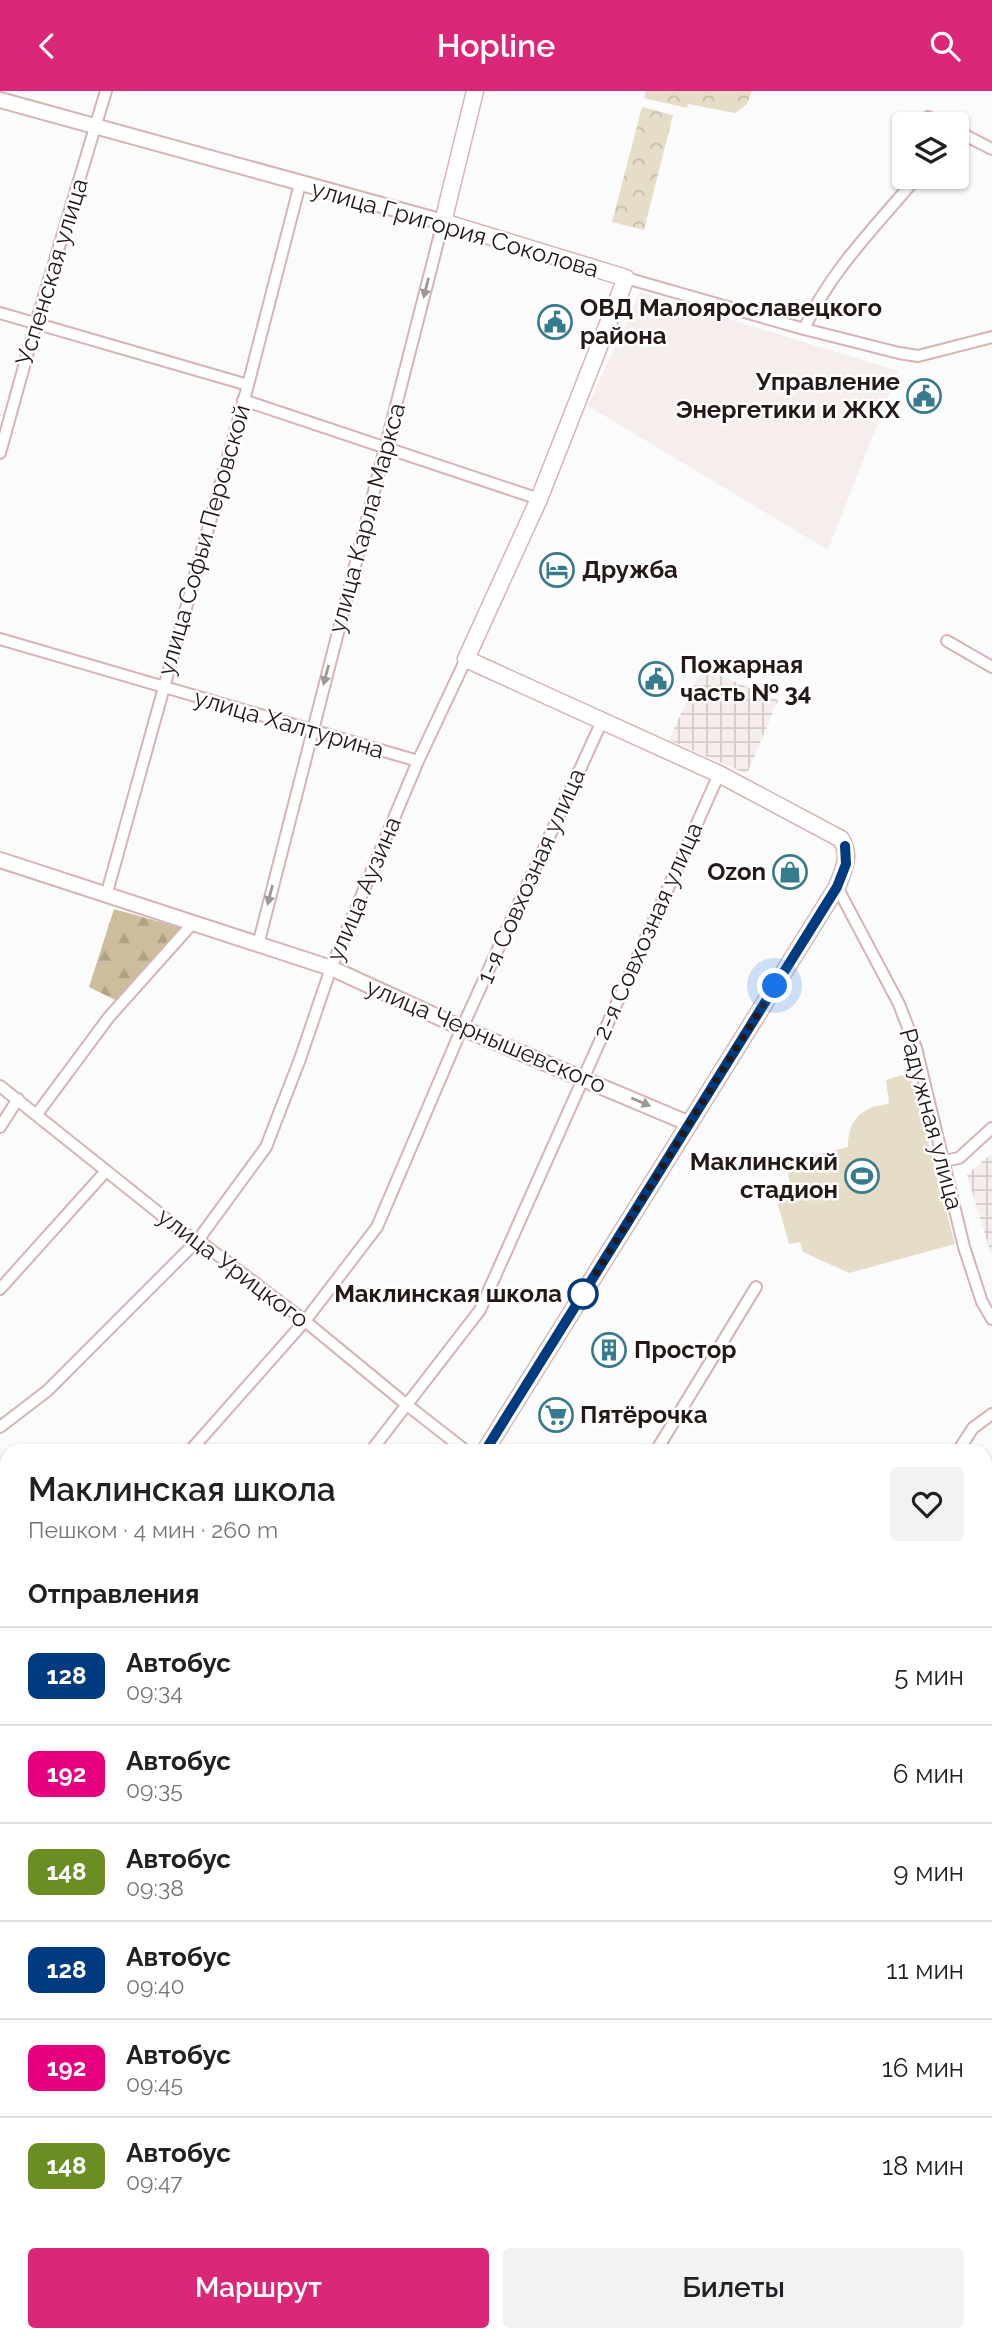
<!DOCTYPE html>
<html lang="ru">
<meta charset="utf-8">
<style>
:root{--surface:#fff;--page:#f2f2f2;--text:#202124;--muted:#757577;--line:#e0e0e0;--accent:#db2777}
body{margin:0;font-family:Raleway,sans-serif;background:var(--page);color:var(--text);height:100vh;display:flex;flex-direction:column;font-size:26px;white-space:nowrap}
*{box-sizing:border-box;margin:0}
p{font-size:23px;color:var(--muted)}
.icon{flex:none;width:38px;height:38px;fill:none;stroke:currentColor;stroke-width:2;stroke-linecap:round;stroke-linejoin:round}
.map{position:relative;flex:1;overflow:hidden}
.details{position:absolute;left:0px;top:1353px;width:992px;height:898px;display:flex;flex-direction:column;background:var(--surface);border-radius:21px 21px 0 0;box-shadow:0 2px 5px #0004}
.details>*{flex:none}
.badge{padding:0 14px;border-radius:10px;font-size:24px;line-height:46px}
.buttons{position:absolute;left:892px;top:21px;display:grid;gap:14px}
.buttons a{display:grid;place-items:center;width:77px;height:77px;border-radius:7px;background:var(--surface);box-shadow:0 2px 5px #0004;font-size:35px}
.you{position:absolute;width:35px;height:35px;margin:-18px;border:5px solid #fff;border-radius:50%;background:#1a73e8;box-shadow:0 0 0 10px #1a73e833}
.map>.badge{position:absolute;translate:-50% -50%;box-shadow:0 0 0 4px #fff}
h2{padding:0 28px;font-size:26px;line-height:63px}
.round{display:grid;place-items:center;flex:none;width:74px;height:74px;border-radius:7px;background:var(--page)}
.summary{display:flex;align-items:center;justify-content:space-between;height:119px;padding:0 28px}
h1{font-size:33px;font-weight:600;line-height:52px}
.button{display:flex;gap:14px;margin-top:auto;padding:14px 28px}
.button a{flex:1;height:80px;border-radius:7px;background:var(--accent);color:#fff;font-size:28px;font-weight:600;line-height:80px;text-align:center}
.button a+a{background:var(--page);color:var(--text)}
ul{padding:0;list-style:none}
li{display:flex;align-items:center;gap:21px;height:98px;padding:0 28px;border-top:2px solid var(--line)}
li div{flex:1}
li b{display:block;font-size:26px}
li em{font-style:normal}
li .badge{min-width:77px;font-weight:700;text-align:center}
header{display:flex;justify-content:space-between;align-items:center;height:91px;padding:0 28px;background:var(--accent);color:#fff;font-size:32px;font-weight:600}
.map>svg:first-child{display:block}
.built{fill:#f6eded}
.industrial{fill:url(#industrial-grid)}
.forest{fill:url(#forest-firs)}
.park{fill:url(#park-crowns)}
.garden{fill:#e6ddc8}
.lines{fill:none;stroke-linecap:round;stroke-linejoin:round}
.stream{stroke:#d9c4e2;stroke-width:2.5}
.river{stroke:#d9c4e2;stroke-width:18}
.minor-casing{stroke:#d5b5b3;stroke-width:14}
.tertiary-casing{stroke:#d5b5b3;stroke-width:18}
.secondary-casing{stroke:#d5b5b3;stroke-width:19}
.minor{stroke:#fff;stroke-width:10}
.tertiary{stroke:#fff;stroke-width:14}
.secondary{stroke:#fff;stroke-width:16}
.oneway{fill:#9d9897}
.line-casing{stroke:#fff;stroke-width:16}
.line{stroke:#003b80;stroke-width:10}
.walk{stroke:#251918;stroke-width:7;stroke-dasharray:0 12.6}
.stop-dot{fill:#fff;stroke:#003b80;stroke-width:3.5}
.labels{text-anchor:middle;stroke-width:5;stroke-linejoin:round;paint-order:stroke}
.street-label{font-size:24px;fill:#251918;stroke:#fff}
.poi-label{font-size:24px;font-weight:bold;fill:#251918;stroke:#fff;text-anchor:start}
.stop-label{font-size:24px;font-weight:bold;fill:#251918;stroke:#fff;text-anchor:end}
</style>
<header><svg class="icon" aria-label="back" viewBox="0 0 24 24"><path d="M15 5l-7 7 7 7"/></svg>Hopline<svg class="icon" aria-label="search" viewBox="0 0 24 24"><circle cx="10" cy="10" r="6"/><path d="M15 15l6 6"/></svg></header>
<div class="map">
<svg width="992" height="2249" viewBox="0 0 992 2249">
<defs>
<pattern id="industrial-grid" width="8" height="8" patternUnits="userSpaceOnUse" patternTransform="scale(1.75)"><rect width="8" height="8" fill="#f6eded"/><path d="M0 4h8M4 0v8" fill="none" stroke="#d3cbca"/></pattern>
<pattern id="forest-firs" width="22" height="20" patternUnits="userSpaceOnUse" patternTransform="scale(1.75)"><rect width="22" height="20" fill="#ccbe9d"/><path d="M5 1l3.5 6h-7zM16 11l3.5 6h-7z" fill="#afa386"/></pattern>
<pattern id="park-crowns" width="20" height="18" patternUnits="userSpaceOnUse" patternTransform="scale(1.75)"><rect width="20" height="18" fill="#e6ddc8"/><path d="M2 6a3 3 0 1 1 6 0M12 15a3 3 0 1 1 6 0" fill="none" stroke="#c5bdab"/></pattern>
</defs>
<rect width="100%" height="100%" fill="#fbfbfb"/>
<!-- built -->
<path class="built" d="M640 201 898 280 828 459 588 315Z
M62 2244H169L175 2249H57Z"/>
<!-- industrial -->
<path class="industrial" d="M702 577 778 609 747 683 669 649Z
M992 1062V1166L967 1084Z"/>
<!-- forest -->
<path class="forest" d="M114 818 182 837 117 910 89 896Z
M985 1983 992 2020V2100L985 2110Z
M542 2244H780L779 2249H542Z"/>
<!-- park -->
<path class="park" d="M646 0H752L747 13 735 22 688 13 687 17 644 7Z
M642 16 673 24 644 139 612 131Z
M0 1472 7 1474V1581L0 1573Z"/>
<!-- garden -->
<path class="garden" d="M910 982 955 1153 849 1182 803 1161 800 1151 789 1153 775 1103 791 1098 786 1072 848 1056C848 1037 854 1023 873 1016 879 1014 884 1015 889 1012L886 989Z
M992 2100V2249H779L780 2244H985V2110Z"/>
<g class="lines">
<!-- stream -->
<path class="stream" d="M991 1976 992 1981"/>
<!-- river -->
<path class="river" d="M985 1981 992 1976
M701 2249 720 2244"/>
<!-- minor casing -->
<g class="minor-casing">
<path id="minor" d="M928 26 943 33
M957 40 992 58
M626 187 804 238 899 262 918 265 992 246
M0 222 248 294
M804 238C830 180 877 134 917 86
M243 309 539 408
M0 362 36 232 106 0
M0 548 418 670
M947 550 992 576
M837 796 899 913 916 957 964 1156 982 1211 992 1228
M106 805 248 294 300 93
M258 854 443 131
M0 995 184 1142 198 1149 305 1230 407 1314 466 1360
M37 1023 109 926 192 833
M0 1036 18 1008
M944 1070 959 1067 992 1037
M0 1198 106 1080
M0 1336 47 1300 198 1149 266 1056 300 968 331 877 418 670 466 568
M190 1360 305 1230 377 1136 462 937 602 630
M371 1360 480 1219 719 683
M656 1360 756 1196
M958 1360 973 1337 992 1323
M0 1466 7 1467
M985 1536 992 1525
M985 1681 992 1685
M0 1855 7 1856
M0 2030 7 1960
M360 2244 361 2249"/>
</g>
<!-- tertiary casing -->
<g class="tertiary-casing">
<path id="tertiary" d="M0 9 443 131
M0 769 331 877 462 937 690 1033"/>
</g>
<!-- secondary casing -->
<g class="secondary-casing">
<path id="secondary" d="M475 0 443 131 626 187 539 408 466 568 719 683 841 748C851 765 844 778 837 796L485 1360
M0 2167 7 2160"/>
</g>
<!-- minor -->
<use href="#minor" class="minor"/>
<!-- tertiary -->
<use href="#tertiary" class="tertiary"/>
<!-- secondary -->
<use href="#secondary" class="secondary"/>
</g>
<!-- one-way arrows -->
<defs><path id="oneway-solid" d="M-6-.8H1V-3.2L6.5 0L1 3.2V.8H-6Z" transform="scale(1.75)"/></defs>
<g class="oneway">
<use href="#oneway-solid" transform="translate(426 197) rotate(104)"/>
<use href="#oneway-solid" transform="translate(326 584) rotate(105)"/>
<use href="#oneway-solid" transform="translate(270 804) rotate(104)"/>
<use href="#oneway-solid" transform="translate(641 1011) rotate(23)"/>
</g>
<g class="lines">
<!-- line casing -->
<g class="line-casing">
<path id="line" d="M485 1360 837 796 846 773 845 755"/>
</g>
<!-- line -->
<use href="#line" class="line"/>
<!-- walk -->
<path class="walk" d="M583 1203 775 895"/>
</g>
<!-- icons -->
<defs>
<g id="civic-ring" transform="scale(1.75)"><circle r="9.5" fill="#fff" stroke="#387b8c" stroke-width="1.5"/><path d="M-.6-6.5H3V-4.5H.6V-3L4-1V1h2V6H-6V1h2V-1L-.6-3ZM-1.2 2.5V6h2.4V2.5Z" fill="#387b8c"/></g>
<g id="hotel-ring" transform="scale(1.75)"><circle r="9.5" fill="#fff" stroke="#387b8c" stroke-width="1.5"/><path d="M-6-4.5h1.5V1H6V5H4.5V3h-9V5H-6ZM-4 0a1.8 1.8 0 1 1 3.6 0ZM.5 0V-2.5h3Q6-2.5 6 0Z" fill="#387b8c"/></g>
<g id="shop-ring" transform="scale(1.75)"><circle r="9.5" fill="#fff" stroke="#387b8c" stroke-width="1.5"/><path d="M-5-2.5h2.3a2.7 3.5 0 0 1 5.4 0H5L5.5 6h-11ZM-1.5-2.5h3a1.5 2.3 0 0 0-3 0Z" fill="#387b8c"/></g>
<g id="stadium-ring" transform="scale(1.75)"><circle r="9.5" fill="#fff" stroke="#387b8c" stroke-width="1.5"/><path d="M0-5a6.5 5 0 1 0 0 10a6.5 5 0 1 0 0-10ZM-3.5-1.8h7v3.6h-7Z" fill="#387b8c"/></g>
<g id="building-ring" transform="scale(1.75)"><circle r="9.5" fill="#fff" stroke="#387b8c" stroke-width="1.5"/><path d="M-4-6H4V6H1V3H-1V6H-4ZM-2.5-4.3h1.7v1.8h-1.7ZM.8-4.3h1.7v1.8H.8ZM-2.5-1h1.7V.8h-1.7ZM.8-1h1.7V.8H.8Z" fill="#387b8c"/></g>
<g id="supermarket-ring" transform="scale(1.75)"><circle r="9.5" fill="#fff" stroke="#387b8c" stroke-width="1.5"/><path d="M-6-5.5h2.5l.6 2H6L4.5 2H-2.5L-4.4-4H-6ZM-1.5 3.2a1.3 1.3 0 1 0 .1 0ZM3 3.2a1.3 1.3 0 1 0 .1 0Z" fill="#387b8c"/></g>
</defs>
<g fill-rule="evenodd">
<use href="#civic-ring" x="555" y="231"/>
<use href="#civic-ring" x="924" y="305"/>
<use href="#hotel-ring" x="557" y="479"/>
<use href="#civic-ring" x="656" y="588"/>
<use href="#shop-ring" x="790" y="781"/>
<use href="#stadium-ring" x="862" y="1085"/>
<use href="#building-ring" x="609" y="1259"/>
<use href="#supermarket-ring" x="556" y="1324"/>
</g>
<!-- markers -->
<circle class="stop-dot" cx="583" cy="1203" r="14"/>
<g class="labels">
<!-- street labels -->
<g class="street-label">
<text transform="translate(455 138) rotate(16)" y="8">улица Григория Соколова</text>
<text transform="translate(52 181) rotate(-73)" y="8">Успенская улица</text>
<text transform="translate(367 427) rotate(-75)" y="8">улица Карла Маркса</text>
<text transform="translate(204 449) rotate(-74)" y="8">улица Софьи Перовской</text>
<text transform="translate(289 633) rotate(16)" y="8">улица Халтурина</text>
<text transform="translate(531 785) rotate(-66)" y="8">1-я Совхозная улица</text>
<text transform="translate(364 798) rotate(-67)" y="8">улица Аузина</text>
<text transform="translate(648 840) rotate(-66)" y="8">2-я Совхозная улица</text>
<text transform="translate(486 945) rotate(23)" y="8">улица Чернышевского</text>
<text transform="translate(931 1028) rotate(75)" y="8">Радужная улица</text>
<text transform="translate(233 1177) rotate(37)" y="8">улица Урицкого</text>
</g>
<!-- poi labels -->
<g class="poi-label">
<text x="580" y="225">ОВД Малоярославецкого<tspan x="580" dy="28">района</tspan></text>
<text x="900" y="299" text-anchor="end">Управление<tspan x="900" dy="28">Энергетики и ЖКХ</tspan></text>
<text x="582" y="487">Дружба</text>
<text x="680" y="582">Пожарная<tspan x="680" dy="28">часть № 34</tspan></text>
<text x="766" y="789" text-anchor="end">Ozon</text>
<text x="838" y="1079" text-anchor="end">Маклинский<tspan x="838" dy="28">стадион</tspan></text>
<text x="634" y="1267">Простор</text>
<text x="580" y="1332">Пятёрочка</text>
</g>
<!-- stop labels -->
<g class="stop-label">
<text x="562" y="1211">Маклинская школа</text>
</g>
</g>
</svg>
<div class="buttons">
<a><svg class="icon" aria-label="layers" viewBox="0 0 24 24"><path d="M12 4l9 5-9 5-9-5zM3 14l9 5 9-5"/></svg></a>
</div>
<div class="you" style="left:775px;top:895px"></div>
<section class="details">
<div class="summary"><div><h1>Маклинская школа</h1><p>Пешком · 4 мин · 260 m</p></div><a class="round"><svg class="icon" aria-label="heart" viewBox="0 0 24 24"><path d="M12 20l-8-8c-3-5 5-10 8-4 3-6 11-1 8 4z"/></svg></a></div>
<h2>Отправления</h2>
<ul>
<li><span class="badge" style="background:#003b80;color:#fff">128</span><div><b>Автобус</b><p>09:34</p></div><em>5 мин</em></li>
<li><span class="badge" style="background:#e6007e;color:#fff">192</span><div><b>Автобус</b><p>09:35</p></div><em>6 мин</em></li>
<li><span class="badge" style="background:#6b8e23;color:#fff">148</span><div><b>Автобус</b><p>09:38</p></div><em>9 мин</em></li>
<li><span class="badge" style="background:#003b80;color:#fff">128</span><div><b>Автобус</b><p>09:40</p></div><em>11 мин</em></li>
<li><span class="badge" style="background:#e6007e;color:#fff">192</span><div><b>Автобус</b><p>09:45</p></div><em>16 мин</em></li>
<li><span class="badge" style="background:#6b8e23;color:#fff">148</span><div><b>Автобус</b><p>09:47</p></div><em>18 мин</em></li>
</ul>
<div class="button"><a>Маршрут</a><a>Билеты</a></div>
</section>
</div>
